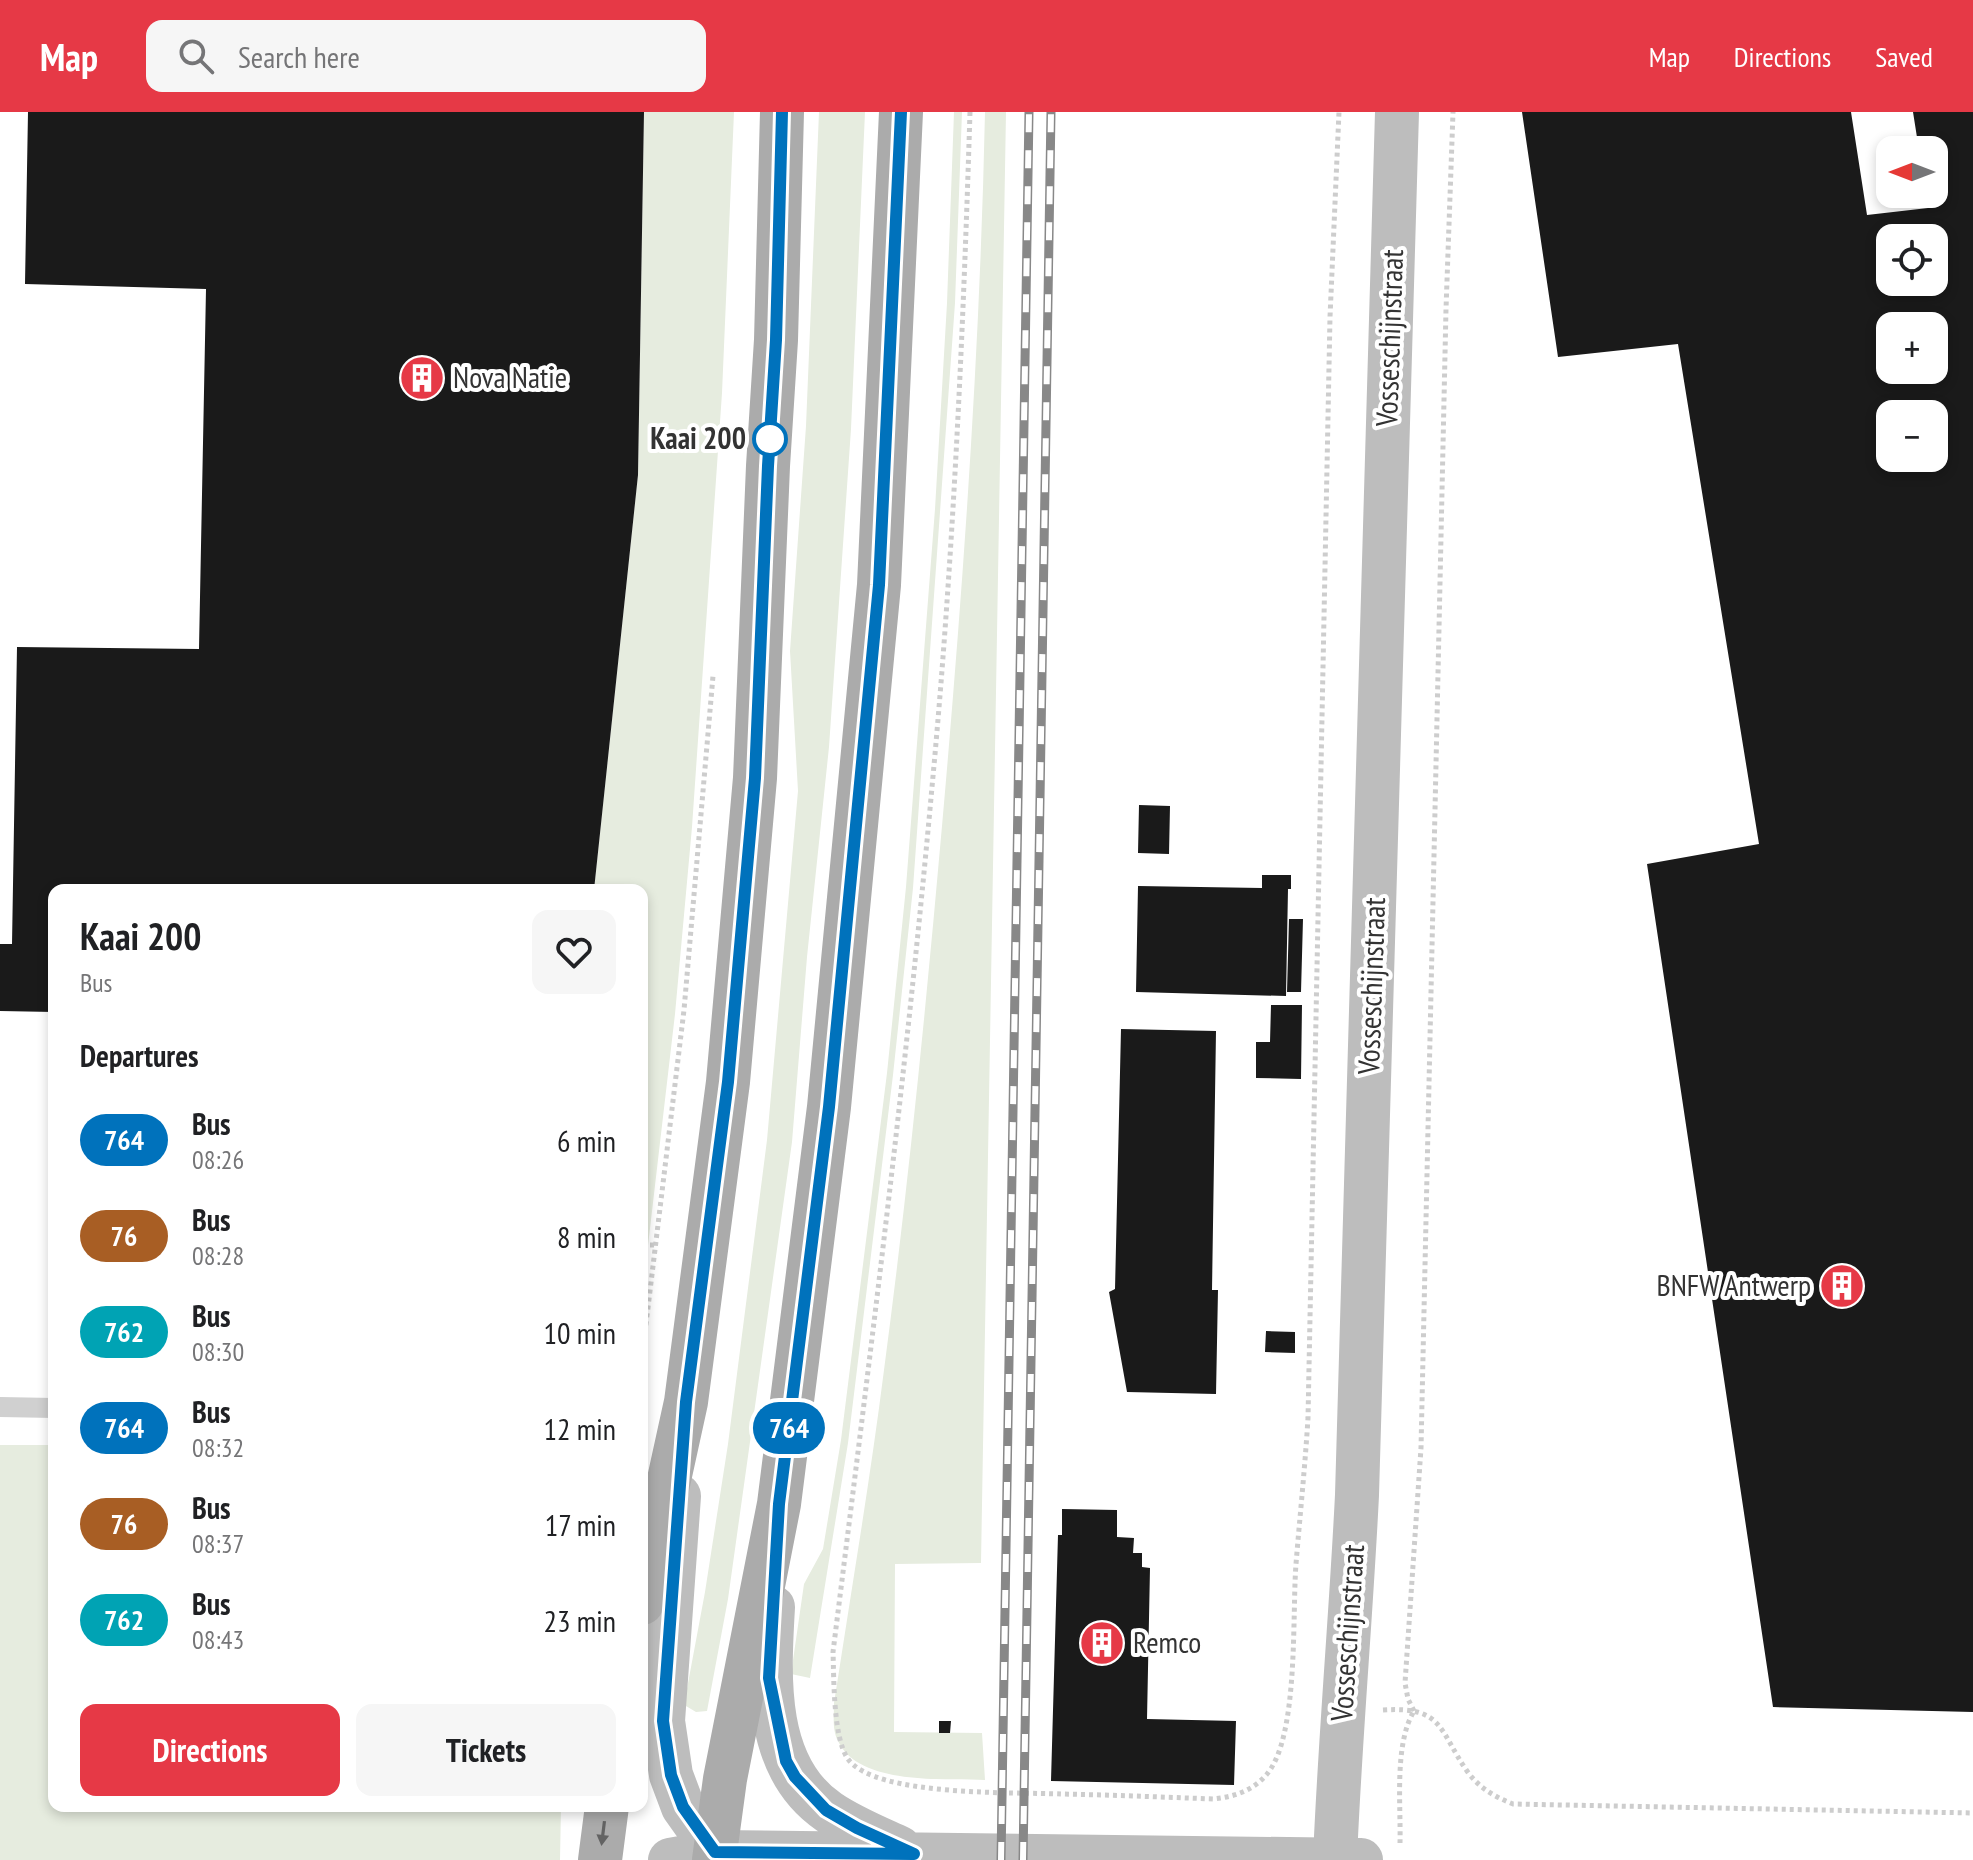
<!DOCTYPE html>
<meta charset="utf-8">
<style>
:root{--surface:#fff;--page:#f6f6f6;--text:#202124;--muted:#757577;--accent:#e63946}
body{margin:0;font-family:"PT Sans Narrow",sans-serif;background:var(--page);color:var(--text);height:100vh;display:flex;flex-direction:column;font-size:30px;white-space:nowrap}
*{box-sizing:border-box;margin:0}
p{font-size:26px;color:var(--muted)}
.icon{flex:none;width:44px;height:44px;fill:none;stroke:currentColor;stroke-width:2;stroke-linecap:round;stroke-linejoin:round}
.map{position:relative;flex:1;overflow:hidden}
.details{position:absolute;left:48px;top:772px;width:600px;height:928px;display:flex;flex-direction:column;background:var(--surface);border-radius:16px;box-shadow:0 4px 12px #0003}
.details>*{flex:none}
.badge{padding:0 16px;border-radius:26px;font-size:28px;line-height:52px}
.needle{width:52px;rotate:270deg}
.buttons{position:absolute;left:1876px;top:24px;display:grid;gap:16px}
.buttons a{display:grid;place-items:center;width:72px;height:72px;border-radius:16px;background:var(--surface);box-shadow:0 4px 12px #0003;font-size:40px}
.map>.badge{position:absolute;translate:-50% -50%;box-shadow:0 0 0 4px #fff}
h2{padding:0 32px;font-size:30px;line-height:72px}
.round{display:grid;place-items:center;flex:none;width:84px;height:84px;border-radius:16px;background:var(--page)}
.summary{display:flex;align-items:center;justify-content:space-between;height:136px;padding:0 32px}
h1{font-size:38px;font-weight:700;line-height:60px}
.action{display:flex;gap:16px;margin-top:auto;padding:16px 32px}
.action a{flex:1;height:92px;border-radius:16px;background:var(--accent);color:#fff;font-size:32px;font-weight:700;line-height:92px;text-align:center}
.action a+a{background:var(--page);color:var(--text)}
ul{padding:0;list-style:none}
li{display:flex;align-items:center;gap:24px;height:96px;padding:0 32px}
li div{flex:1}
li b{display:block;font-size:30px}
li em{font-style:normal}
li .badge{min-width:88px;font-weight:700;text-align:center}
header{display:flex;align-items:center;gap:48px;box-sizing:border-box;height:112px;padding:0 40px;background:var(--accent);color:#fff}
header strong{font-size:38px}
nav{display:flex;gap:44px;margin-inline-start:auto;font-size:28px}
.search{width:560px;height:72px;background:var(--page);display:flex;align-items:center;gap:20px;box-sizing:border-box;padding:0 28px;border-radius:16px;color:var(--muted);font-size:30px}
.map>svg:first-child{display:block}
.green{fill:#e6ecdf}
.building{fill:#1a1a1a;fill-rule:evenodd}
.lines{fill:none;stroke-linecap:round;stroke-linejoin:round}
.path{stroke:#cdcdcd;stroke-width:5;stroke-dasharray:4 4;stroke-linecap:butt}
.lane{stroke:#d0d0d0;stroke-width:20}
.secondary{stroke:#bdbdbd;stroke-width:44}
.primary{stroke:#ababab;stroke-width:44}
.rail-casing{stroke:#888;stroke-width:9}
.rail{stroke:#fff;stroke-width:6;stroke-dasharray:18;stroke-linecap:butt}
.oneway{fill:#636363}
.line-casing{stroke:#fff;stroke-width:18}
.line{stroke:#0072bc;stroke-width:12}
.stop-dot{fill:#fff;stroke:#0072bc;stroke-width:4}
.labels{text-anchor:middle;stroke-width:8;stroke-linejoin:round;paint-order:stroke}
.street-label{font-size:30px;fill:#333;stroke:#fff}
.poi-label{font-size:30px;fill:#333;stroke:#fff;text-anchor:start}
.stop-label{font-size:30px;font-weight:bold;fill:#333;stroke:#fff;text-anchor:end}
</style>
<header>
<strong>Map</strong>
<div class="search"><svg class="icon" aria-label="search" viewBox="0 0 24 24"><circle cx="10" cy="10" r="6"/><path d="M15 15l6 6"/></svg>Search here</div>
<nav><a>Map</a><a>Directions</a><a>Saved</a></nav>
</header>
<div class="map">
<svg width="1973" height="1748" viewBox="0 0 1973 1748">
<rect width="100%" height="100%" fill="#fff"/>
<!-- green -->
<path class="green" d="M644 0H734L722 281 692 715 675 902 642 1185V778H594L638 363Z
M819 0H865L851 317 829 635 807 845 792 1030 728 1487 707 1599 696 1600 686 1594V1582L705 1480 728 1332 767 1028 798 679 790 539 806 314Z
M954 0H962L955 191 913 776 893 963 848 1331 810 1566 791 1562 804 1472 823 1437 841 1328 887 961 906 775 935 397 947 191Z
M985 0H1006L981 1451 895 1452 894 1620 982 1621 985 1668C944 1666 859 1674 838 1629 832 1618 834 1604 834 1591 851 1480 870 1369 884 1258 908 1077 926 895 942 714 963 477 980 238 985 0Z
M0 1333H54V1694H561L560 1748H0Z"/>
<!-- building -->
<path class="building" d="M28 0H644L638 363 594 778H54V900L0 899V832H12L17 535 199 537 206 177 25 172Z
M1522 0H1851L1867 103 1928 96 1926 82H1934V38H1919L1913 0H1973V1600L1773 1595 1647 752 1759 732 1678 232 1558 245ZM1890 126H1934V170H1890ZM1890 214H1934V258H1890ZM1890 302H1934V346H1890Z
M1139 693 1170 694 1169 742 1138 741Z
M1262 763H1291V777H1288L1286 884 1136 880 1138 774 1262 776Z
M1289 807H1303L1301 880H1287Z
M1271 893H1302L1301 967 1256 966V930H1270Z
M1121 917 1216 919 1212 1178H1218L1216 1282 1127 1280 1109 1180 1115 1177Z
M1266 1219 1295 1220V1241L1265 1240Z
M1062 1397 1117 1398V1425L1134 1426 1133 1441H1142V1455L1150 1456 1147 1607 1236 1609 1234 1673 1051 1669 1058 1423H1062Z
M939 1609H951L950 1621H939Z"/>
<g class="lines">
<!-- path -->
<path class="path" d="M970 0C963 225 953 451 932 675 906 964 869 1252 833 1540 834 1566 833 1626 848 1647 875 1685 1017 1680 1061 1682 1112 1683 1162 1685 1213 1687 1233 1685 1253 1679 1267 1662 1299 1624 1292 1503 1296 1452 1300 1403 1305 1355 1308 1306L1330 205 1339 0
M642 1133H657
M642 1245 684 898 713 564
M1383 1598C1444 1594 1439 1619 1467 1659 1479 1676 1495 1685 1513 1692L1973 1701
M1414 1599 1408 1587 1405 1571 1421 1336 1446 197 1453 0
M1400 1731C1401 1693 1394 1632 1414 1599"/>
<!-- lane -->
<path class="lane" d="M0 1295 54 1296"/>
<!-- secondary -->
<path class="secondary" d="M679 1384 663 1609 671 1663 683 1695 715 1740
M773 1495C769 1565 763 1655 829 1700 851 1715 876 1725 900 1736
M1335 1747C1340 1626 1351 1505 1357 1383L1397 0
M670 1748 715 1740 1361 1748"/>
<!-- primary -->
<path class="primary" d="M642 1491 686 1290 728 970 755 666 768 354 776 228 782 0
M600 1748 607 1694
M714 1748 725 1667 779 1392 829 995 879 473 901 0"/>
<!-- rail casing -->
<g class="rail-casing">
<path id="rail" d="M1001 1748 1029 0
M1023 1748 1051 0"/>
</g>
<!-- rail -->
<use href="#rail" class="rail"/>
</g>
<!-- one-way arrows -->
<defs><path id="oneway-solid" d="M-6-.8H1V-3.2L6.5 0L1 3.2V.8H-6Z" transform="scale(2)"/></defs>
<use class="oneway" href="#oneway-solid" transform="translate(603 1721) rotate(97)"/>
<g class="lines">
<!-- line casing -->
<g class="line-casing">
<path id="line" d="M782 0 776 228 768 354 755 666 728 970 686 1290 663 1609 671 1663 683 1695 715 1740 914 1742 857 1716 826 1698 795 1665 786 1649 769 1566 779 1392 829 995 879 473 901 0"/>
</g>
<!-- line -->
<use href="#line" class="line"/>
</g>
<!-- icons -->
<defs>
<g id="building-disc" transform="scale(2.3)"><circle r="9.5" fill="#e63946" stroke="#fff"/><path d="M-4-6H4V6H1V3H-1V6H-4ZM-2.5-4.3h1.7v1.8h-1.7ZM.8-4.3h1.7v1.8H.8ZM-2.5-1h1.7V.8h-1.7ZM.8-1h1.7V.8H.8Z" fill="#fff"/></g>
</defs>
<g fill-rule="evenodd">
<use href="#building-disc" x="422" y="266"/>
<use href="#building-disc" x="1842" y="1174"/>
<use href="#building-disc" x="1102" y="1531"/>
</g>
<!-- markers -->
<circle class="stop-dot" cx="770" cy="327" r="16"/>
<g class="labels">
<!-- street labels -->
<g class="street-label">
<text transform="translate(1390 226) rotate(-88)" y="10">Vosseschijnstraat</text>
<text transform="translate(1372 874) rotate(-88)" y="10">Vosseschijnstraat</text>
<text transform="translate(1348 1521) rotate(-86)" y="10">Vosseschijnstraat</text>
</g>
<!-- poi labels -->
<g class="poi-label">
<text x="453" y="276">Nova Natie</text>
<text x="1811" y="1184" text-anchor="end">BNFW Antwerp</text>
<text x="1133" y="1541">Remco</text>
</g>
<!-- stop labels -->
<g class="stop-label">
<text x="746" y="337">Kaai 200</text>
</g>
</g>
</svg>
<div class="buttons">
<a><svg class="needle" viewBox="-14 -14 28 28"><path d="M0-13l5 13h-10z" fill="#e53935"/><path d="M0 13l5-13h-10z" fill="#757577"/></svg></a>
<a><svg class="icon" aria-label="locate" viewBox="0 0 24 24"><circle cx="12" cy="12" r="6"/><path d="M12 2v4M12 18v4M2 12h4M18 12h4"/></svg></a>
<a>+</a>
<a>−</a>
</div>
<b class="badge" style="left:789px;top:1316px;background:#0072bc;color:#fff">764</b>
<section class="details">
<div class="summary"><div><h1>Kaai 200</h1><p>Bus</p></div><a class="round"><svg class="icon" aria-label="heart" viewBox="0 0 24 24"><path d="M12 20l-8-8c-3-5 5-10 8-4 3-6 11-1 8 4z"/></svg></a></div>
<h2>Departures</h2>
<ul>
<li><span class="badge" style="background:#0072bc;color:#fff">764</span><div><b>Bus</b><p>08:26</p></div><em>6 min</em></li>
<li><span class="badge" style="background:#a85e24;color:#fff">76</span><div><b>Bus</b><p>08:28</p></div><em>8 min</em></li>
<li><span class="badge" style="background:#00a3b4;color:#fff">762</span><div><b>Bus</b><p>08:30</p></div><em>10 min</em></li>
<li><span class="badge" style="background:#0072bc;color:#fff">764</span><div><b>Bus</b><p>08:32</p></div><em>12 min</em></li>
<li><span class="badge" style="background:#a85e24;color:#fff">76</span><div><b>Bus</b><p>08:37</p></div><em>17 min</em></li>
<li><span class="badge" style="background:#00a3b4;color:#fff">762</span><div><b>Bus</b><p>08:43</p></div><em>23 min</em></li>
</ul>
<div class="action"><a>Directions</a><a>Tickets</a></div>
</section>
</div>
